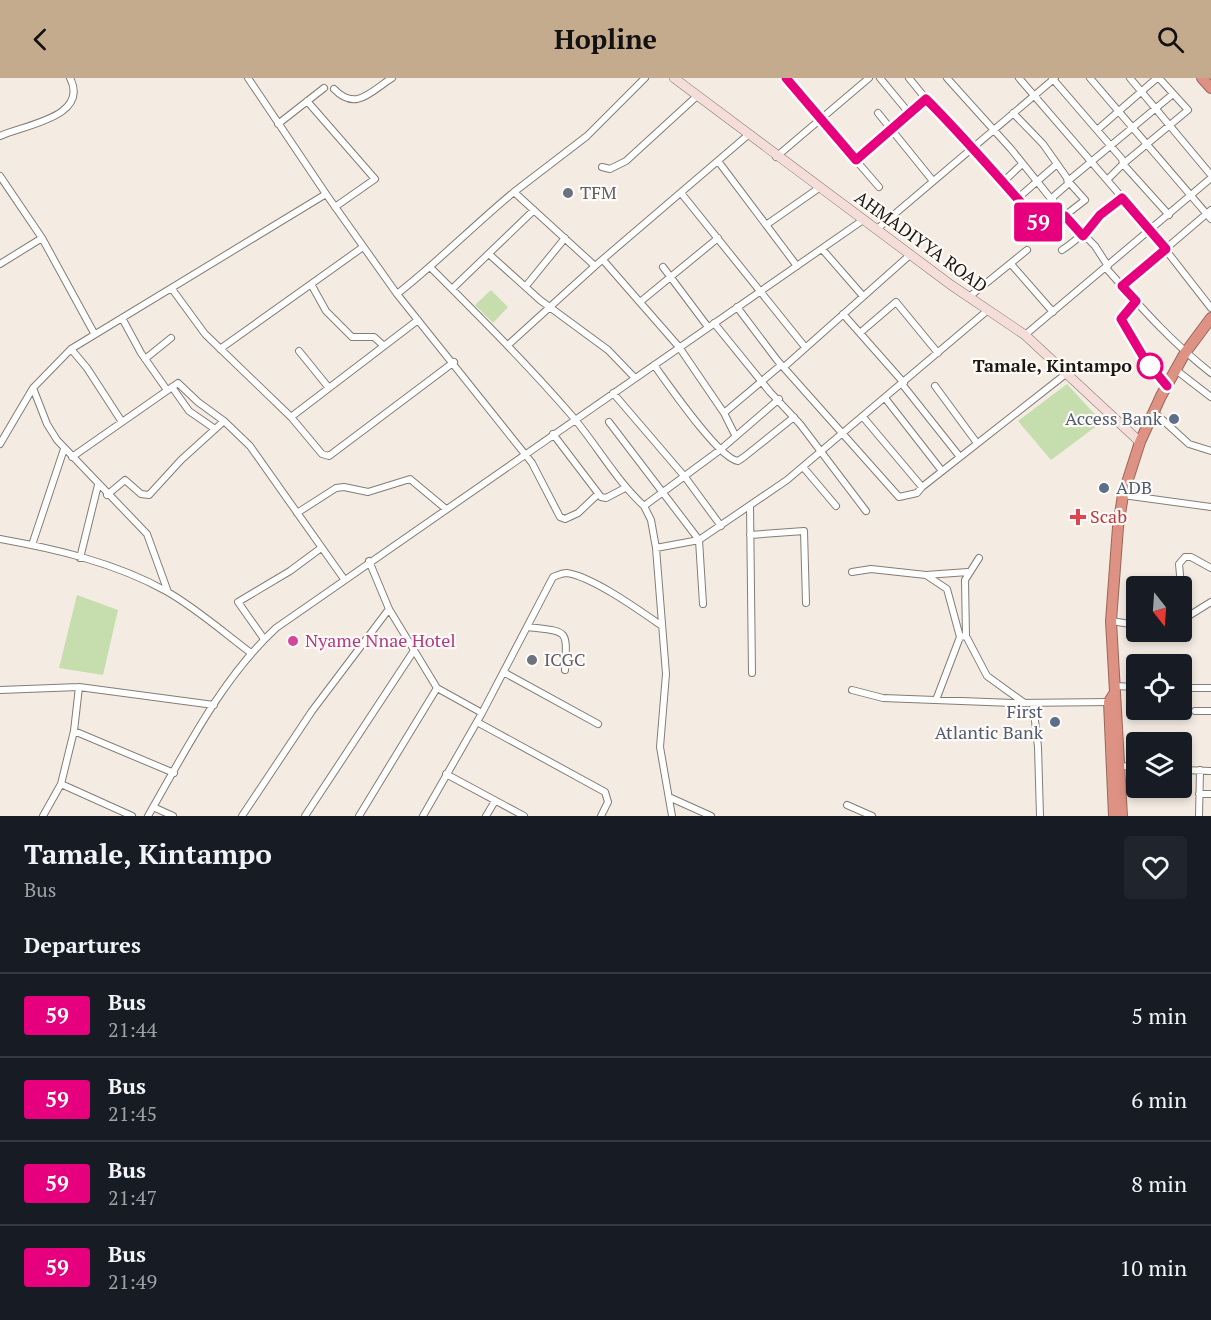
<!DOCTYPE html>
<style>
:root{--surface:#171b24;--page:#20242c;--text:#f1f3f6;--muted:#9ea1a6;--line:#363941;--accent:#c4ab8d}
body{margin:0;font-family:"PT Serif",serif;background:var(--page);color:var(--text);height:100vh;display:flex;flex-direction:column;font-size:22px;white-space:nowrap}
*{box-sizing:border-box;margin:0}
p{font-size:20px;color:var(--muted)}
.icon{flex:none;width:33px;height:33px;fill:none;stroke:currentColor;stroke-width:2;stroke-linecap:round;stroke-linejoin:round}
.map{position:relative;height:738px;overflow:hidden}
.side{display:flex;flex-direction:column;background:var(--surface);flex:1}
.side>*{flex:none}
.badge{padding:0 12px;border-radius:4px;font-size:21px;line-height:39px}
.needle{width:39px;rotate:163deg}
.buttons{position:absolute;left:1126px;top:498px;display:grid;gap:12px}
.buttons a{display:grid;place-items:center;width:66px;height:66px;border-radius:6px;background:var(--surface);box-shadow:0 3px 9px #0003;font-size:30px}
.map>.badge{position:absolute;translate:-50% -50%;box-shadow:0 0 0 3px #fff}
h2{padding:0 24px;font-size:22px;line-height:54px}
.round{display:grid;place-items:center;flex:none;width:63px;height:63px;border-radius:6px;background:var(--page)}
.summary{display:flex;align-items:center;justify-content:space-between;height:102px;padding:0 24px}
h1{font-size:28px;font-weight:700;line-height:45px}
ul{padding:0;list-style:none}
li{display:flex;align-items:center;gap:18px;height:84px;padding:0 24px;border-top:2px solid var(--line)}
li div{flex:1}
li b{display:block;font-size:22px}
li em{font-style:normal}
li .badge{min-width:66px;font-weight:700;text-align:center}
header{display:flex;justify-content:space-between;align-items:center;height:78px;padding:0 24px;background:var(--accent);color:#111;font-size:27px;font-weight:700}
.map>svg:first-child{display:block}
.green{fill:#c6deae}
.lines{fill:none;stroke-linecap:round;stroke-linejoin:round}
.street-casing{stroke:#847d75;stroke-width:8}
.secondary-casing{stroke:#847d75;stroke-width:10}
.highway-casing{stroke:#99675c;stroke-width:12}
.street{stroke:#fff;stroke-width:6}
.secondary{stroke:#f5deda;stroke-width:9}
.highway{stroke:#dd9283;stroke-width:10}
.line-casing{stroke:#fff;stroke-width:14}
.line{stroke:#e6007e;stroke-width:9}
.worship-dot{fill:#6b7280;stroke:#fffaf5;stroke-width:2}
.stop-dot{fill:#fff;stroke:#e6007e;stroke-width:3}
.service-dot{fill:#5c6f8a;stroke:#fffaf5;stroke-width:2}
.health-dot{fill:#e0444e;stroke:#fffaf5;stroke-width:2}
.hotel-dot{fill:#d1479c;stroke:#fffaf5;stroke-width:2}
.labels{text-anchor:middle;stroke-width:4.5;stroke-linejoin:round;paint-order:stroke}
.worship-label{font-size:18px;fill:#5b616d;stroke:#fffaf5;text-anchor:start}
.street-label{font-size:18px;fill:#1b1815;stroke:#fffaf5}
.stop-label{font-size:18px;font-weight:bold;fill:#1b1815;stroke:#fffaf5;text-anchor:end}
.service-label{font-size:18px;fill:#4e5e75;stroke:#fffaf5;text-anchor:end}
.health-label{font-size:18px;fill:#be3a42;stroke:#fffaf5;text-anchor:start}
.hotel-label{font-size:18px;fill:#b23c85;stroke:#fffaf5;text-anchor:start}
</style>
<header><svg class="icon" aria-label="back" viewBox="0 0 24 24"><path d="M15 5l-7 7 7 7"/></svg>Hopline<svg class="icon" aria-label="search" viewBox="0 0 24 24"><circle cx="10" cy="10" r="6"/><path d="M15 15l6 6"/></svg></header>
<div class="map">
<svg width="1211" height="738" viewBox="0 0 1211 738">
<rect width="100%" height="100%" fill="#f4ece3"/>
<!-- green -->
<path class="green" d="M491 212 508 229 493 245 475 227Z
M1067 306 1102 344 1051 382 1018 343Z
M77 517 118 532 103 597 59 590Z"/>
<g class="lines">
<!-- street casing -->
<g class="street-casing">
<path id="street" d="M248 0 326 116
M785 0 879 109
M880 0 909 35
M909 0 926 21 974 69 1011 116 1045 153 1085 122 1068 103 1173 16
M947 0 1011 71 1052 122
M1019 0 1151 153 1211 230
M1052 0 1122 81 1123 86 1107 102
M1090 0 1211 141
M1130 0 1211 97
M1159 0 1188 32 1123 86 1169 137
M334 11C356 34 371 13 392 0
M307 23 375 101 335 129
M878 35 933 103
M1013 35 1043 66 1067 100 1068 106 1053 119V125L1095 168 1108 188
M278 46 324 10
M1097 52 1157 0
M0 58C24 47 90 39 70 0
M776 79 869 0
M856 82 926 21
M718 83 797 188
M602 89 610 91 626 83 697 18
M0 98 42 160 0 186
M1002 105 1022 86
M514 114 587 58 645 0
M681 115 805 269
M1018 120 1057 86
M766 147 819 110
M877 151 1055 0
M42 160 94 255
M822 171 863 218
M1062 172C1085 157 1101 137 1122 120
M490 177 540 222 608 272 635 300
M603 182 679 269 724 335
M1011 186 1053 234
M663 189 708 249
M431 190C479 238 528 287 573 339 598 369 616 402 644 428
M1106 190C1139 227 1171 264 1211 295
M311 206 326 233 352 259H374L384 268
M526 208 565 160
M1122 208 1211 132
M172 211 205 256 291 339 418 242
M452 211 534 132
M397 216C438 184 474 147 514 114L595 188 748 57
M969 219 1027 172
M1136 223 1121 241 1144 280 1167 308
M640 224 718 160
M737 229 777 282 899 419 917 415 922 409 1067 295
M843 236 904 305
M122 240 141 275 167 312
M714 245 770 314 800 346 866 433
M861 254 896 224 938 275
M1025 257 1211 100
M508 267 595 188
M71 271 87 290 122 344
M220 271 363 169
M299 273 329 310
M145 281 171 260
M654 287C668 306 719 381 738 383L744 379 794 339
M784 289 911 176
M1176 292 1211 319
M902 306 960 379
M935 308 977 365
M172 309 189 333 215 351
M33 310 71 271 326 116 397 216 532 385 560 439 565 441 578 435 598 416
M613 315 685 399 721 448
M885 320 942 393
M1154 334 1189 366 1211 373
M291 339 322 376 329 378 454 284
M863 339 922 409
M609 344 699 462 703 526
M553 356 601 419 606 420 625 410
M735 357 724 335 781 287
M0 366 33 310 47 346 57 362 147 456 168 514
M72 379 178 305 198 324 224 343
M803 389 836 428
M107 417 125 402 141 416 149 417 181 382 224 343 250 368 344 501
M1123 417 1211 429
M750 428 752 595
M297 435 336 410 344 409 368 414 410 401 446 431
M750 457 804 453 806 525
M0 461C56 471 116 485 166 513 196 530 223 554 251 575
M32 467 64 371
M656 470 699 462 787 402 988 232
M80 480 98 407
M369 483 389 531 437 610
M852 494 871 491 926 497 947 511 960 559 936 622
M926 497 968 494
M1181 508 1179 486 1185 479H1191L1211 490
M1182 514 1187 540
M1182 542 1211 524
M1111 543 1137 547
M527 549C569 554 567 550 565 592
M966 558 965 502 979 480
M960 559 966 558 987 598 1023 624
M264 561 238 524 290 493 321 470
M505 595 598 646
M1114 608 1137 609
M79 609 74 653 174 695
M1182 610H1211
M0 612 79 609 214 627
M852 612 883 620 1013 625 1111 624
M1033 625 1038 669 1040 738
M1195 633H1211
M482 635 553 499C558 497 562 495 567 495 593 499 639 532 662 548
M477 644 605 714 608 724 601 738
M1120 688 1137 689
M1182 692 1211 693
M446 696 524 738
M61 706 132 738
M1199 716H1211
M671 720 711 738
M847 727 872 738
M153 729 173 738
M43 738 61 706 74 653
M148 738C185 674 221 601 276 550L863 142
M242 738 312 633 389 531
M305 738 413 574
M359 738 437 610 482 635 423 738
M486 738 495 723
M672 738 660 669 666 596 656 470 651 442 644 428 720 372 779 321
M1199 738 1200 692"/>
</g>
<!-- secondary casing -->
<g class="secondary-casing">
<path id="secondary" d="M674 0 951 207 1025 257 1140 364"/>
</g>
<!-- highway casing -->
<g class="highway-casing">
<path id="highway" d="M1202 0 1211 10
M1114 616 1109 624 1114 738
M1122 738 1111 543 1118 449 1123 417 1140 364 1161 318 1185 275 1211 240"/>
</g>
<!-- street -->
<use href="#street" class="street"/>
<!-- secondary -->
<use href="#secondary" class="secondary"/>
<!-- highway -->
<use href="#highway" class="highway"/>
</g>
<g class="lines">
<!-- line casing -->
<g class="line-casing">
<path id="line" d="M786 0 856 82 926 21C968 63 1006 108 1046 153L1065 138 1083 158 1100 137 1122 120 1166 171 1122 208 1136 223 1121 241 1144 280 1167 308"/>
</g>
<!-- line -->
<use href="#line" class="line"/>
</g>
<!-- markers -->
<g class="worship-dot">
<circle cx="568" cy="115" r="6"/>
<circle cx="532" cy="582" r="6"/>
</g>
<circle class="stop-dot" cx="1150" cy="288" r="12"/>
<g class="service-dot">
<circle cx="1174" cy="341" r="6"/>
<circle cx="1104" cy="410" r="6"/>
<circle cx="1055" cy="644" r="6"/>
</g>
<path class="health-dot" d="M1075 430h6v6h6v6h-6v6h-6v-6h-6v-6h6z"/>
<circle class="hotel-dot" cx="293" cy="563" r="6"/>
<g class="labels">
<!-- worship labels -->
<g class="worship-label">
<text x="580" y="121">TFM</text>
<text x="544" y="588">ICGC</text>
</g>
<!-- street labels -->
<g class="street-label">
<text transform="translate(921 164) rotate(36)" y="6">AHMADIYYA ROAD</text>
</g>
<!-- stop labels -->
<g class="stop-label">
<text x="1132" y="294">Tamale, Kintampo</text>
</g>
<!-- service labels -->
<g class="service-label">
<text x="1162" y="347">Access Bank</text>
<text x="1116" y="416" text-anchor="start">ADB</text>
<text x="1043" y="640">First<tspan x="1043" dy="21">Atlantic Bank</tspan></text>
</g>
<!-- health labels -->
<g class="health-label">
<text x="1090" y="445">Scab</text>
</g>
<!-- hotel labels -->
<g class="hotel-label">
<text x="305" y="569">Nyame Nnae Hotel</text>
</g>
</g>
</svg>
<div class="buttons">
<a><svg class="needle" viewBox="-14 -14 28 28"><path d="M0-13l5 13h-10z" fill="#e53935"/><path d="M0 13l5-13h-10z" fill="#9ea1a6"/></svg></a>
<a><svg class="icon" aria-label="locate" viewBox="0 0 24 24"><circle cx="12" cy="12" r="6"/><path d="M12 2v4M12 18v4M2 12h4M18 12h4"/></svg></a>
<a><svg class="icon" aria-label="layers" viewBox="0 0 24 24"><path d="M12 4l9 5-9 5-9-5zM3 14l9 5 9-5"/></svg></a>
</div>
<b class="badge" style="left:1038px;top:144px;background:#e6007e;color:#fff">59</b>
</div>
<section class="side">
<div class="summary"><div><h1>Tamale, Kintampo</h1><p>Bus</p></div><a class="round"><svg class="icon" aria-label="heart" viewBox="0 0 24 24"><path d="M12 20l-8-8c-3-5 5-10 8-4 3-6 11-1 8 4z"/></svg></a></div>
<h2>Departures</h2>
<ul>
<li><span class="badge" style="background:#e6007e;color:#fff">59</span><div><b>Bus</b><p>21:44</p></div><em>5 min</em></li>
<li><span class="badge" style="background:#e6007e;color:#fff">59</span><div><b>Bus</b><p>21:45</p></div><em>6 min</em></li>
<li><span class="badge" style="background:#e6007e;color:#fff">59</span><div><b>Bus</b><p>21:47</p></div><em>8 min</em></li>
<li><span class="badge" style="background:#e6007e;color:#fff">59</span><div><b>Bus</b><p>21:49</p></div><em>10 min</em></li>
</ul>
</section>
